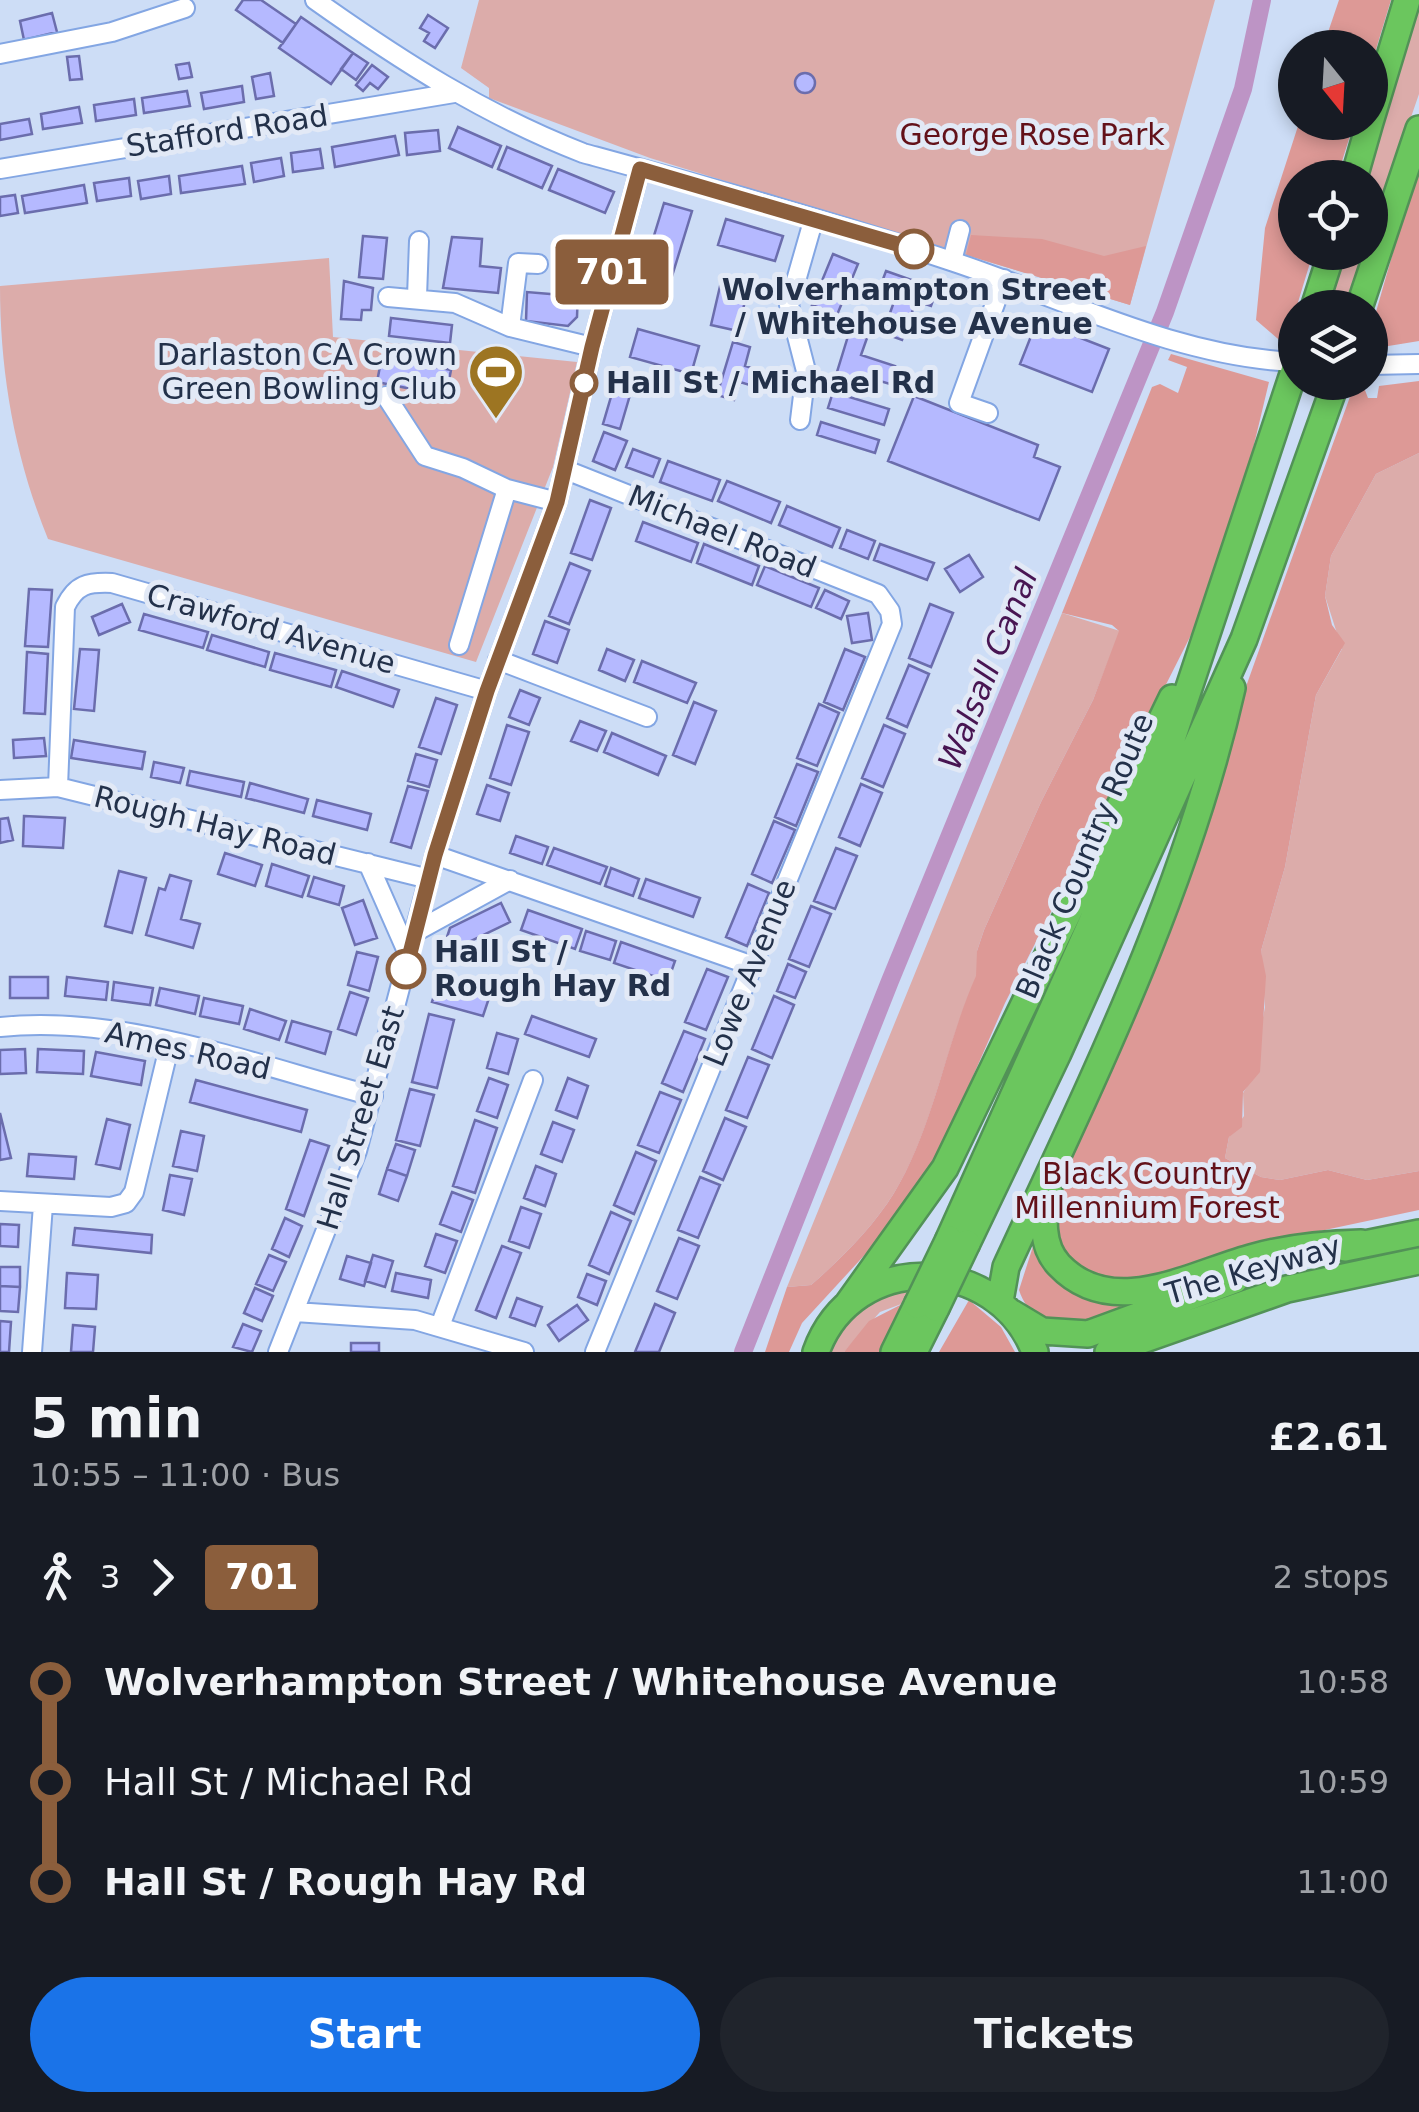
<!DOCTYPE html>
<meta charset="utf-8">
<style>
:root{--surface:#171b24;--page:#20242c;--text:#f1f3f6;--muted:#9ea1a6;--accent:#1a73e8}
body{margin:0;font-family:"DejaVu Sans",sans-serif;background:var(--page);color:var(--text);height:100vh;display:flex;flex-direction:column;font-size:38px;white-space:nowrap}
*{box-sizing:border-box;margin:0}
p{font-size:32px;color:var(--muted)}
.icon{flex:none;width:55px;height:55px;fill:none;stroke:currentColor;stroke-width:2;stroke-linecap:round;stroke-linejoin:round}
.map{position:relative;height:1352px;overflow:hidden}
.details{display:flex;flex-direction:column;background:var(--surface);flex:1}
.details>*{flex:none}
.badge{padding:0 20px;border-radius:8px;font-size:35px;line-height:65px}
.needle{width:65px;rotate:162deg}
.tools{position:absolute;left:1278px;top:30px;display:grid;gap:20px}
.tools a{display:grid;place-items:center;width:110px;height:110px;border-radius:50%;background:var(--surface);box-shadow:0 5px 15px #0003;font-size:50px}
.map>.badge{position:absolute;translate:-50% -50%;box-shadow:0 0 0 5px #fff}
.legs{display:flex;align-items:center;gap:15px;height:110px;padding:0 30px;font-size:32px}
.legs p{margin-inline-start:auto}
.overview{display:flex;align-items:center;justify-content:space-between;height:170px;padding:0 30px}
h1{font-size:55px;font-weight:800;line-height:75px}
.action{display:flex;gap:20px;margin-top:auto;padding:20px 30px}
.action a{flex:1;height:115px;border-radius:60px;background:var(--accent);color:#fff;font-size:40px;font-weight:800;line-height:115px;text-align:center}
.action a+a{background:var(--page);color:var(--text)}
ul{padding:0 30px;list-style:none}
li{display:flex;align-items:center;gap:35px;height:100px;font-size:38px}
li i{display:grid;place-items:center;width:15px;height:100%;margin:0 12px;background:currentColor}
li i::after{content:'';width:25px;height:25px;margin:-12px;border:8px solid;border-radius:50%;background:var(--surface)}
li p{margin-inline-start:auto}
li:first-child i{background:linear-gradient(#0000 50%,currentColor 0)}
li:last-child i{background:linear-gradient(currentColor 50%,#0000 0)}
.map>svg:first-child{display:block}
.green{fill:#dcacaa}
.forest{fill:#dd9996}
.lines{fill:none;stroke-linecap:round;stroke-linejoin:round}
.canal{stroke:#bd94c5;stroke-width:18}
.building{fill:#b5b9ff;stroke:#6b6dad;stroke-width:2.5}
.minor-casing{stroke:#83a6e3;stroke-width:22}
.highway-casing{stroke:#529257;stroke-width:30}
.minor{stroke:#fff;stroke-width:18}
.highway{stroke:#6bc65e;stroke-width:25}
.highway-bridge-casing{stroke:#529257;stroke-width:30;stroke-linecap:butt}
.highway-bridge{stroke:#6bc65e;stroke-width:25}
.line-1-casing{stroke:#fff;stroke-width:22}
.line-1{stroke:#8b5e3c;stroke-width:15}
.stop-1-dot{fill:#fff;stroke:#8b5e3c;stroke-width:5}
.labels{text-anchor:middle;stroke-width:10;stroke-linejoin:round;paint-order:stroke}
.street-label{font-size:30px;fill:#23314a;stroke:#e2e9f6}
.park-label{font-size:30px;fill:#631119;stroke:#e2e9f6}
.stop-label{font-size:30px;font-weight:bold;fill:#23314a;stroke:#e2e9f6;text-anchor:start}
.poi-label{font-size:30px;fill:#23314a;stroke:#e2e9f6;text-anchor:end}
.water-label{font-size:32px;font-style:italic;fill:#481552;stroke:#e2e9f6}
</style>
<div class="map">
<svg width="1419" height="1352" viewBox="0 0 1419 1352">
<rect width="100%" height="100%" fill="#cdddf6"/>
<!-- green -->
<path class="green" d="M479 0H1215L1130 305 650 158 489 98V88L461 68Z
M1419 0V94L1370 236V178H1362Z
M1341 253H1364L1348 307 1327 300Z
M329 258 333 337 577 362 553 467 476 662 48 539C15 458 0 374 0 286Z
M1419 453V1171L1367 1180 1328 1170 1280 1180 1261 1177 1225 1158 1229 1137 1244 1116 1243 1093 1251 1080 1265 1007 1261 951 1285 867 1316 695 1342 649 1325 596 1331 556 1376 474Z
M1062 613 1120 631 1093 700 1041 802 984 930 977 951V976C945 1045 934 1128 894 1193 873 1227 841 1259 811 1285L787 1287Z
M911 1288 904 1303 880 1312 844 1352H826C845 1318 872 1296 911 1288Z"/>
<!-- forest -->
<path class="forest" d="M1339 0H1391L1370 69V48L1323 47Z
M1299 123H1354L1337 177 1295 178V252L1313 253 1285 345 1256 320 1265 228Z
M1419 161V341L1370 349V333Z
M971 235 1042 239 1104 256 1146 246 1130 305 966 255Z
M1171 354 1269 382 1235 524 1192 633 1005 1003 942 1147 883 1235 802 1323 789 1352H765L787 1287 811 1285C841 1259 873 1227 894 1193 934 1127 945 1045 976 976L977 951 984 930 1041 802 1093 700 1119 631 1112 625 1062 613 1152 387 1160 384 1178 393 1187 367 1168 360Z
M1419 381V453L1376 474 1331 556 1325 596 1332 625 1345 643 1316 695 1285 867 1261 951 1266 976 1260 1072 1243 1092 1242 1127 1229 1137 1225 1158 1261 1177 1280 1180 1328 1170 1367 1180 1419 1171V1210L1273 1241 1128 1287 1076 1270 1054 1235 1058 1187C1166 923 1257 651 1355 383L1363 385 1368 398H1377L1379 386Z
M1036 1237C1059 1295 1081 1307 1142 1301 1104 1318 1037 1346 1019 1290Z
M969 1300 1001 1327 1015 1352H939Z
M904 1303 880 1352H844L869 1321Z"/>
<g class="lines">
<!-- canal -->
<path class="canal" d="M743 1352 890 981 1165 312 1243 89 1262 0"/>
</g>
<!-- building -->
<path class="building" d="M243 0H261L296 24 283 43 236 10Z
M52 13 57 32 24 40 20 21Z
M428 15 448 28 435 48 424 41 429 33 420 28Z
M301 17 353 53 331 84 279 48Z
M353 53 368 63 356 80 341 69Z
M79 56 82 79 70 80 67 57Z
M189 63 192 77 179 79 176 65Z
M372 65 388 77 378 89 370 83 363 91 356 85Z
M270 73 274 96 256 99 252 77Z
M795 83a10 10 0 1 1 20 0a10 10 0 1 1-20 0Z
M242 86 244 102 204 109 201 93Z
M187 91 190 106 144 113 142 98Z
M134 99 136 115 96 121 94 105Z
M79 107 82 123 43 129 41 114Z
M29 119 32 134 0 140V124Z
M458 127 501 146 492 167 449 148Z
M438 130 440 151 407 155 405 133Z
M395 136 399 155 335 167 332 147Z
M507 147 552 166 542 188 498 169Z
M320 149 323 168 293 172 291 153Z
M281 158 284 176 254 182 251 163Z
M242 166 245 184 181 193 179 176Z
M558 169 614 192 605 213 549 190Z
M169 176 171 194 141 199 138 181Z
M129 178 131 196 97 201 94 183Z
M84 185 87 203 25 213 22 196Z
M15 195 18 213 0 216V197Z
M664 203 692 211 665 299 637 291Z
M726 219 783 236 775 261 718 245Z
M363 236 387 238 383 279 359 277Z
M452 237 482 239 480 266 501 268 498 293 443 288Z
M566 247 588 249 587 256H595L593 278 585 277V286L563 284Z
M833 254 858 264 837 315 812 305Z
M886 271 937 289 931 306 916 301 902 340 883 333 896 296 879 290Z
M344 281 373 288 371 310H362L361 320 341 319Z
M721 282 748 288 738 331 711 325Z
M562 288 578 290 577 317 568 326 526 321 527 292 563 295Z
M391 318 452 325 450 343 389 336Z
M1037 321 1109 349 1092 392 1020 364Z
M638 329 699 346 691 374 630 357Z
M849 333 867 338 861 355 895 366 890 384 856 374 851 390 833 385Z
M733 342 750 347 745 366 778 376 773 392 740 382 734 400 717 395Z
M382 356 451 370 446 396 377 382Z
M618 373 635 378 620 429 603 424Z
M833 392 889 409 884 425 828 408Z
M914 396 1038 445 1034 457 1060 467 1039 520 888 461Z
M821 422 879 440 875 453 817 435Z
M604 432 627 441 615 470 593 461Z
M633 449 660 459 653 477 626 467Z
M668 461 720 480 712 501 660 482Z
M727 481 780 502 771 523 718 501Z
M590 500 611 508 592 560 571 553Z
M787 506 840 528 832 547 779 525Z
M643 522 698 543 691 562 636 541Z
M847 530 875 541 868 559 840 548Z
M704 544 759 566 752 585 697 563Z
M880 544 934 563 927 580 874 560Z
M969 555 983 577 960 592 945 569Z
M570 563 590 571 569 624 549 616Z
M765 566 819 588 811 607 757 585Z
M29 589 52 590 48 647 25 646Z
M825 590 849 601 841 619 816 608Z
M122 604 130 622 99 635 92 617Z
M930 604 953 613 931 667 909 658Z
M868 613 872 640 852 643 847 616Z
M144 614 208 632 203 648 139 630Z
M545 621 569 630 557 663 533 654Z
M212 635 269 652 265 667 207 650Z
M80 649 99 650 94 711 74 709Z
M607 649 634 660 625 681 599 670Z
M845 649 865 657 843 710 824 702Z
M27 652 48 654 45 714 24 713Z
M275 653 336 670 331 687 270 670Z
M642 661 696 683 687 703 634 682Z
M909 665 929 674 907 727 887 718Z
M342 671 399 690 393 707 336 687Z
M520 690 540 698 529 725 509 717Z
M436 698 457 705 441 754 419 747Z
M694 702 716 711 695 764 673 755Z
M819 704 839 713 817 766 797 758Z
M580 721 606 731 597 751 571 741Z
M507 725 529 732 511 785 490 778Z
M884 725 905 734 883 787 862 778Z
M612 733 666 756 658 775 604 752Z
M44 738 46 756 14 758 13 740Z
M74 740 145 752 142 769 71 758Z
M416 754 437 760 429 787 408 781Z
M154 762 184 768 180 783 151 777Z
M797 764 818 772 796 826 775 817Z
M190 771 244 782 241 797 187 785Z
M250 783 308 799 304 813 246 798Z
M861 784 882 793 860 846 839 837Z
M487 785 509 793 500 821 477 814Z
M408 786 428 791 411 848 391 842Z
M317 800 371 814 367 830 313 816Z
M24 816 65 818 63 848 23 846Z
M8 818 13 840 0 843V819Z
M774 821 795 830 772 883 752 874Z
M516 836 548 847 542 864 510 853Z
M554 848 607 867 600 884 547 865Z
M836 848 857 856 835 909 814 901Z
M225 853 262 865 255 886 218 874Z
M272 864 309 876 302 897 266 886Z
M611 868 639 879 633 896 605 886Z
M119 871 146 878 132 933 105 926Z
M170 875 191 881 181 919 200 924 193 948 146 935 159 888 165 890Z
M314 877 344 886 339 905 308 896Z
M646 879 700 898 693 917 639 898Z
M748 884 769 893 747 946 726 937Z
M363 900 377 938 355 945 342 908Z
M501 903 510 922 467 943 461 963 440 958 450 928Z
M811 906 831 914 809 967 789 959Z
M528 910 582 929 575 949 521 930Z
M586 931 616 941 610 960 580 951Z
M621 942 675 961 668 981 614 963Z
M357 952 378 957 369 991 348 985Z
M788 964 806 972 795 998 777 991Z
M707 969 728 977 706 1030 685 1022Z
M10 977H48V998H10Z
M67 977 108 982 106 1000 65 996Z
M114 982 153 988 150 1005 112 1000Z
M438 983 489 998 483 1016 432 1002Z
M160 988 199 996 195 1014 156 1005Z
M350 992 368 998 356 1035 338 1029Z
M774 996 794 1005 772 1058 752 1049Z
M204 998 243 1006 239 1024 200 1016Z
M250 1009 286 1021 279 1040 244 1029Z
M429 1014 454 1020 437 1088 412 1082Z
M532 1016 596 1039 589 1057 525 1034Z
M292 1021 331 1032 325 1054 286 1042Z
M684 1031 705 1039 683 1092 662 1083Z
M497 1033 518 1039 508 1074 487 1068Z
M25 1049 26 1073 0 1074V1050Z
M38 1049 84 1051 83 1074 37 1072Z
M96 1052 145 1061 141 1085 91 1076Z
M748 1057 769 1065 747 1118 726 1110Z
M489 1078 508 1085 497 1118 477 1111Z
M568 1078 588 1086 577 1118 556 1110Z
M196 1080 307 1110 301 1132 190 1102Z
M410 1089 434 1095 420 1146 396 1140Z
M660 1092 681 1100 659 1153 638 1145Z
M0 1113 11 1158 0 1160Z
M725 1118 746 1127 723 1180 703 1171Z
M107 1119 130 1125 120 1169 96 1164Z
M475 1120 497 1128 475 1193 453 1186Z
M553 1122 574 1130 562 1162 541 1154Z
M181 1131 204 1136 197 1171 173 1166Z
M310 1140 329 1146 304 1216 286 1209Z
M396 1144 415 1150 407 1176 387 1169Z
M636 1152 656 1161 634 1214 614 1205Z
M29 1154 76 1157 74 1179 27 1176Z
M536 1166 556 1174 545 1206 524 1198Z
M387 1169 407 1176 398 1201 379 1194Z
M170 1175 192 1179 184 1215 163 1210Z
M700 1177 720 1185 698 1238 678 1230Z
M452 1192 473 1200 461 1232 440 1224Z
M521 1207 541 1214 529 1248 509 1241Z
M611 1212 631 1221 609 1274 589 1265Z
M285 1218 302 1226 289 1257 272 1249Z
M0 1224 19 1225 18 1247 0 1246Z
M75 1228 152 1235 151 1253 73 1245Z
M436 1234 457 1241 445 1273 425 1266Z
M679 1238 699 1246 677 1299 657 1291Z
M502 1246 521 1253 496 1318 476 1310Z
M269 1255 286 1262 273 1291 256 1284Z
M373 1255 393 1261 385 1287 365 1281Z
M347 1256 371 1263 364 1286 340 1279Z
M0 1267H20V1287L0 1286Z
M67 1273 98 1275 96 1309 65 1308Z
M396 1273 431 1280 428 1298 392 1291Z
M587 1274 606 1281 597 1305 578 1297Z
M0 1286 20 1287 18 1312 0 1311Z
M255 1288 273 1296 262 1321 244 1313Z
M517 1298 542 1307 535 1326 510 1317Z
M655 1304 675 1313 659 1352H635Z
M577 1305 588 1320 559 1341 548 1325Z
M0 1321 11 1322 9 1352H0Z
M243 1324 261 1331 252 1352 233 1347Z
M73 1325 95 1327 93 1352H71Z
M351 1343H379V1352H351Z"/>
<g class="lines">
<!-- minor casing -->
<g class="minor-casing">
<path id="minor" d="M315 0C401 61 485 115 583 153 707 187 832 221 954 262 1065 299 1177 357 1295 362
M0 54 112 32 185 8
M0 169 454 93
M952 261 960 230
M388 297 455 303 510 327 592 347
M417 297 419 241
M510 327 518 263 538 264
M1370 365 1419 364
M386 396 425 456 463 468 507 489
M988 413 959 403 1004 279
M800 420 806 371 789 305 814 218
M566 470 878 594 890 611 892 624 595 1352
M459 645 507 489 557 502
M498 660 647 717
M58 787 65 607C76 584 88 582 112 583L487 691
M0 790 58 787 429 879
M435 855 753 966
M368 863 409 956
M415 932 510 880
M0 1027C124 1014 255 1065 373 1096
M0 1201 111 1207 126 1203 134 1192 170 1043
M295 1312 415 1320 524 1352
M440 1326 533 1080
M32 1352 43 1205
M278 1352 357 1151 435 855 487 691 557 502 592 347 640 169"/>
</g>
<!-- highway casing -->
<g class="highway-casing">
<path id="highway" d="M1370 122 1407 0
M1354 178 1370 122
M1314 308 1332 252
M1359 308 1419 129
M1049 1192C1042 1216 1041 1246 1059 1265 1113 1322 1193 1273 1254 1257 1290 1247 1324 1244 1361 1243
M949 1239 1166 757 1295 368
M967 1243 1058 1053 1244 639 1336 382
M1345 1248 1419 1233
M1000 1301 1006 1267C1093 1079 1186 891 1232 688
M847 1305 945 1168 1172 698
M1012 1313 1042 1331 1088 1334 1235 1280
M816 1352C853 1249 997 1253 1035 1352
M894 1352 917 1305
M914 1352 936 1308
M1108 1352 1287 1289 1419 1261"/>
</g>
<!-- minor -->
<use href="#minor" class="minor"/>
<!-- highway -->
<use href="#highway" class="highway"/>
<!-- highway-bridge casing -->
<g class="highway-bridge-casing">
<path id="highway-bridge" d="M917 1305 949 1239
M936 1308 967 1243"/>
</g>
<!-- highway-bridge -->
<use href="#highway-bridge" class="highway-bridge"/>
</g>
<g class="lines">
<!-- line-1 casing -->
<g class="line-1-casing">
<path id="line-1" d="M406 969 435 855 487 691 557 502 592 347 640 169 914 249"/>
</g>
<!-- line-1 -->
<use href="#line-1" class="line-1"/>
</g>
<!-- icons -->
<defs>
<g id="stadium-pin" transform="scale(2.875)"><path d="M0 17L-7.5 6A9.5 9.5 0 1 1 7.5 6Z" fill="#9d7522" stroke="#e2e9f6"/><path d="M0-5a6.5 5 0 1 0 0 10a6.5 5 0 1 0 0-10ZM-3.5-1.8h7v3.6h-7Z" fill="#fff"/></g>
</defs>
<g fill-rule="evenodd">
<use href="#stadium-pin" x="496" y="372"/>
</g>
<!-- markers -->
<g class="stop-1-dot">
<circle cx="914" cy="249" r="18"/>
<circle cx="584" cy="383" r="12"/>
<circle cx="406" cy="969" r="18"/>
</g>
<g class="labels">
<!-- street labels -->
<g class="street-label">
<text transform="translate(227 131) rotate(-9)" y="10">Stafford Road</text>
<text transform="translate(722 532) rotate(22)" y="10">Michael Road</text>
<text transform="translate(271 629) rotate(16)" y="10">Crawford Avenue</text>
<text transform="translate(215 826) rotate(14)" y="10">Rough Hay Road</text>
<text transform="translate(1085 856) rotate(-67)" y="10">Black Country Route</text>
<text transform="translate(750 973) rotate(-68)" y="10">Lowe Avenue</text>
<text transform="translate(188 1051) rotate(13)" y="10">Ames Road</text>
<text transform="translate(361 1118) rotate(-73)" y="10">Hall Street East</text>
<text transform="translate(1253 1270) rotate(-16)" y="10">The Keyway</text>
</g>
<!-- park labels -->
<g class="park-label">
<text x="1032" y="145">George Rose Park</text>
<text x="1147" y="1184">Black Country<tspan x="1147" dy="34">Millennium Forest</tspan></text>
</g>
<!-- stop labels -->
<g class="stop-label">
<text x="914" y="300" text-anchor="middle">Wolverhampton Street<tspan x="914" dy="34">/ Whitehouse Avenue</tspan></text>
<text x="606" y="393">Hall St / Michael Rd</text>
<text x="434" y="962">Hall St /<tspan x="434" dy="34">Rough Hay Rd</tspan></text>
</g>
<!-- poi labels -->
<g class="poi-label">
<text x="457" y="365">Darlaston CA Crown<tspan x="457" dy="34">Green Bowling Club</tspan></text>
</g>
<!-- water labels -->
<g class="water-label">
<text transform="translate(988 669) rotate(-68)" y="11">Walsall Canal</text>
</g>
</g>
</svg>
<div class="tools">
<a><svg class="needle" viewBox="-14 -14 28 28"><path d="M0-13l5 13h-10z" fill="#e53935"/><path d="M0 13l5-13h-10z" fill="#9ea1a6"/></svg></a>
<a><svg class="icon" aria-label="locate" viewBox="0 0 24 24"><circle cx="12" cy="12" r="6"/><path d="M12 2v4M12 18v4M2 12h4M18 12h4"/></svg></a>
<a><svg class="icon" aria-label="layers" viewBox="0 0 24 24"><path d="M12 4l9 5-9 5-9-5zM3 14l9 5 9-5"/></svg></a>
</div>
<b class="badge" style="left:612px;top:272px;background:#8b5e3c;color:#fff">701</b>
</div>
<section class="details">
<div class="overview"><div><h1>5 min</h1><p>10:55 – 11:00 · Bus</p></div><b>£2.61</b></div>
<div class="legs"><svg class="icon" aria-label="walk" viewBox="0 0 24 24"><circle cx="13" cy="4" r="2"/><path d="M13 8l-2 6 4 7M11 14l-3 7M7 12l3-4h3l4 4"/></svg>3<svg class="icon" aria-label="forward" viewBox="0 0 24 24"><path d="M9 5l7 7-7 7"/></svg><b class="badge" style="background:#8b5e3c;color:#fff">701</b><p>2 stops</p></div>
<ul>
<li><i style="color:#8b5e3c"></i><b>Wolverhampton Street / Whitehouse Avenue</b><p>10:58</p></li>
<li><i style="color:#8b5e3c"></i><span>Hall St / Michael Rd</span><p>10:59</p></li>
<li><i style="color:#8b5e3c"></i><b>Hall St / Rough Hay Rd</b><p>11:00</p></li>
</ul>
<div class="action"><a>Start</a><a>Tickets</a></div>
</section>
